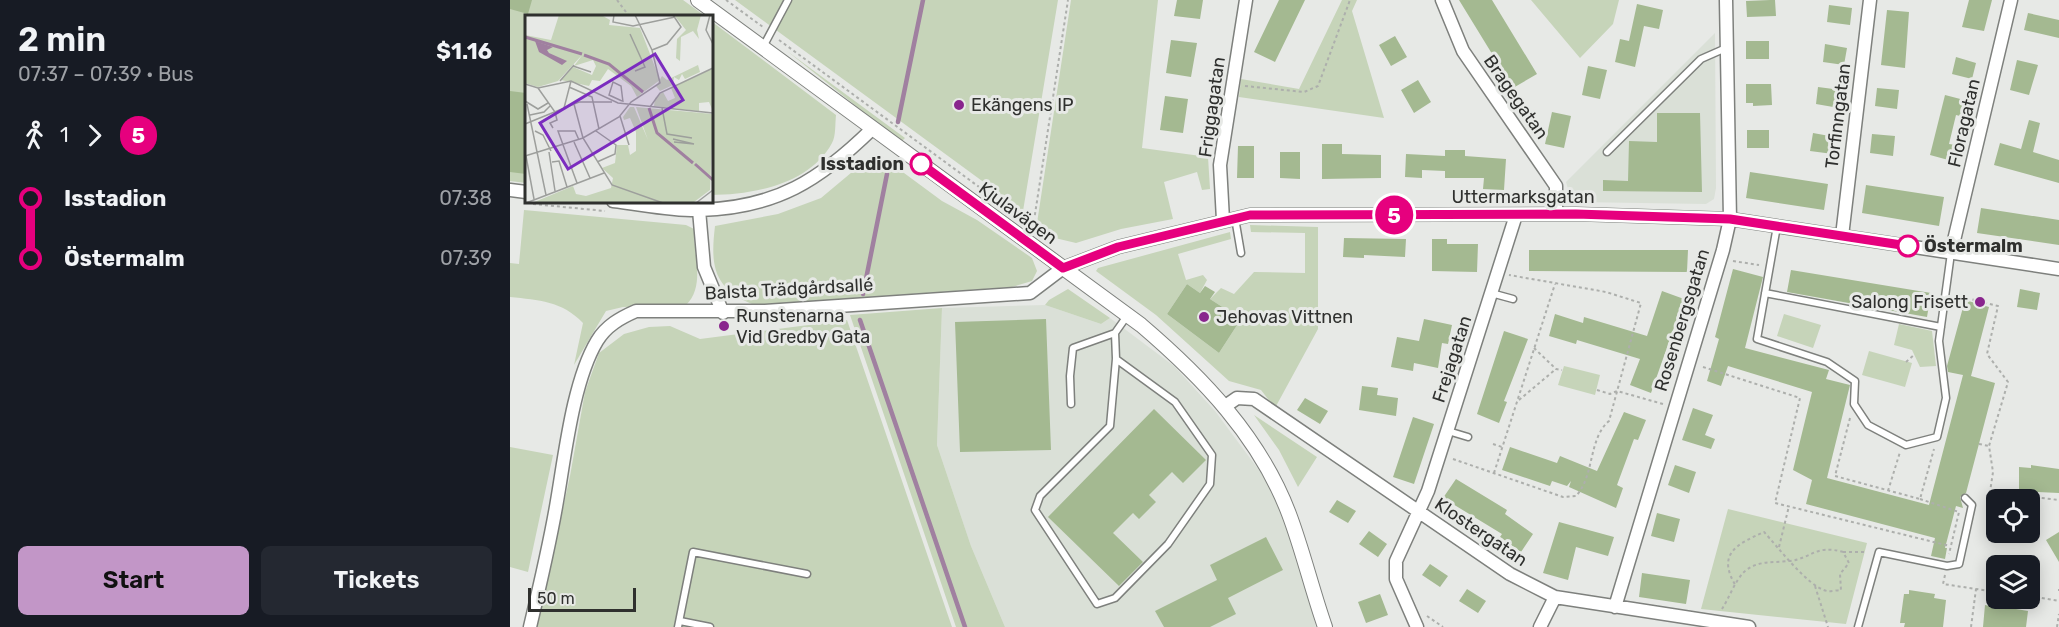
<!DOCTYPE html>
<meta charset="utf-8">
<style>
:root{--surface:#171b24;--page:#242831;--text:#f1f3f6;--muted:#9ea1a6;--accent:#c296c7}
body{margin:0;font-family:Rubik,sans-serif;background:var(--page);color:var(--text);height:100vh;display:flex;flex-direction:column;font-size:22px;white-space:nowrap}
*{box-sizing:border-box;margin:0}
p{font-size:20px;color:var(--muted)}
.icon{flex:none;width:33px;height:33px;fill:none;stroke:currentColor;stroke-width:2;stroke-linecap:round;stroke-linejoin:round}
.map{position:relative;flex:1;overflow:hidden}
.details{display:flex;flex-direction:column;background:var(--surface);width:510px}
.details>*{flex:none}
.badge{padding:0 12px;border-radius:20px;font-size:21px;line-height:39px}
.controls{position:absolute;left:1476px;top:489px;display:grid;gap:12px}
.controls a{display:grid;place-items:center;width:54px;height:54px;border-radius:9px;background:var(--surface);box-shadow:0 3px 15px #0003;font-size:30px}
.scale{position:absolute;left:18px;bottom:15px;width:108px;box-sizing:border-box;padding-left:6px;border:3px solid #2f302e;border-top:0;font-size:16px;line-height:21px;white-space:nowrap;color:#2f302e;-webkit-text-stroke:4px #e7e9e6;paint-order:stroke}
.map>.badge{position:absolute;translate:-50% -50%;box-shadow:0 0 0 3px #fff}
.legs{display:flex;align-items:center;gap:9px;height:66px;padding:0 18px;font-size:20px}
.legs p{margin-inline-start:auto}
.overview{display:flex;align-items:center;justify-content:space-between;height:102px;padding:0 18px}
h1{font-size:33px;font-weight:600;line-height:45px}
.button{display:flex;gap:12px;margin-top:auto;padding:12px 18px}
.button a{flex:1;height:69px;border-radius:9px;background:var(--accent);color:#111;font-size:24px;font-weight:600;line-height:69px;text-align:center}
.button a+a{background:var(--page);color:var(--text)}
ul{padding:0 18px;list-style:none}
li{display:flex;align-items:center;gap:21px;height:60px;font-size:22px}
li i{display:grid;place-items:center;width:9px;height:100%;margin:0 8px;background:currentColor}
li i::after{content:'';width:15px;height:15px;margin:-8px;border:4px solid;border-radius:50%;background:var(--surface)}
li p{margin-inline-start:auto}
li:first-child i{background:linear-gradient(#0000 50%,currentColor 0)}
li:last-child i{background:linear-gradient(currentColor 50%,#0000 0)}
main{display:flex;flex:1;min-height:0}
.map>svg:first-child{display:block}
.built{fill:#dae0d7}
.green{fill:#c6d4b9}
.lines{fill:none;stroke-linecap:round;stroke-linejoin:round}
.stream{stroke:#a080a0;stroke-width:4.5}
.building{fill:#a4b991}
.service-casing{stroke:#7e807d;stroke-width:9}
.minor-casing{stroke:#7e807d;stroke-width:15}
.tertiary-casing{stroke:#7e807d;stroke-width:16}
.path{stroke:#adafac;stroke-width:2;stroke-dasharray:3 3;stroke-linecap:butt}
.service{stroke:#fff;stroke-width:6}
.minor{stroke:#fff;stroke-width:12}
.tertiary{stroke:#fff;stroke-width:14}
.line-1-casing{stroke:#fff;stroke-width:14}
.line-1{stroke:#e6007e;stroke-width:9}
.poi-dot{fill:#89258d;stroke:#e7e9e6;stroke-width:2}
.stop-1-dot{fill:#fff;stroke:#e6007e;stroke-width:3}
.labels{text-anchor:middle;stroke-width:6;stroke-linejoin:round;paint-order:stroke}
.street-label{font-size:18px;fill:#2f302e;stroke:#e7e9e6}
.poi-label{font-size:18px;fill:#2f302e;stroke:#e7e9e6;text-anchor:start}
.stop-label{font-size:18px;font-weight:bold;fill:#2f302e;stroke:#e7e9e6;text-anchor:end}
.inset-river{fill:none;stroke:#a080a0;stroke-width:3}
.inset-road{fill:none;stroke:#9d9f9c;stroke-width:1.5}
.view{fill:#7b2cbf;fill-opacity:0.15;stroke:#7b2cbf;stroke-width:3}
.inset-edge{fill:none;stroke:#2f302e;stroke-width:3}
</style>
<main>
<section class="details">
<div class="overview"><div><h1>2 min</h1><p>07:37 – 07:39 · Bus</p></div><b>$1.16</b></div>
<div class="legs"><svg class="icon" aria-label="walk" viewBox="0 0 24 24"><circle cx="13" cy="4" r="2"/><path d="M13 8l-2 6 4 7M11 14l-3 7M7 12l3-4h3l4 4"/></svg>1<svg class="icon" aria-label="forward" viewBox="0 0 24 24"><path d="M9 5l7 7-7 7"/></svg><b class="badge" style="background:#e6007e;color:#fff">5</b></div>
<ul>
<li><i style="color:#e6007e"></i><b>Isstadion</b><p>07:38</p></li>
<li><i style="color:#e6007e"></i><b>Östermalm</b><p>07:39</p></li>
</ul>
<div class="button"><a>Start</a><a>Tickets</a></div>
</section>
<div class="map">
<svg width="1549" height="627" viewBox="0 0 1549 627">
<rect width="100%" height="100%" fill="#e7e9e6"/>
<!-- built -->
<path class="built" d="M1205 33 1206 188 1204 199 1196 204 1066 202 1060 196 1056 182Z
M535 305 591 324 600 318 664 366 705 411 754 477 782 535 806 627H495L461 546 427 445 432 308Z"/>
<!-- green -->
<path class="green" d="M0 0H173L195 16H16V183L0 181Z
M225 0H548L513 211Z
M561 0H648L632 148 698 157 700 189 692 190 687 172 654 182 663 219 611 229 566 243 545 238 527 223Z
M832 0H847L842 11 874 118 729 97 731 79 789 89Z
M1021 0H1109L1103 24 1070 58Z
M201 21 326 115C325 124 326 136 322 143 300 184 243 195 201 195Z
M277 51 395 138 391 142Z
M371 156 432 201 467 220 522 258 527 271 522 281 502 287 244 305C204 288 200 268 205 226L268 214 311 198 360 157Z
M14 210 176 225 184 229C183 253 196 286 176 305L113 307 96 311 64 365 73 323C52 301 29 300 0 297V263L9 264Z
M740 225 808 227V329L765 408 751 390 719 381 646 315 586 271 588 268 720 232 721 239 668 254 676 280 693 275 697 280 690 293 677 284 657 314 709 353 731 319 700 299 711 288 724 294 744 272 795 273V233L741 232Z
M558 289 600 318 591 324 535 305 539 300Z
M432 308 427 445 461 546 495 627H446L340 315Z
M1274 314 1311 325 1303 348 1267 336Z
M337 320 442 627H27L60 476 75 392 89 353 114 334 139 327 160 326 190 339Z
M1389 324 1422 331 1426 366 1410 367 1402 350 1384 345Z
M1359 351 1402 363 1395 387 1352 375Z
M1054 366 1090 375 1085 395 1048 385Z
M744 415 807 457 788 487 769 450Z
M0 447 43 455 18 572 0 567Z
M1218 509 1357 543 1336 624 1191 609Z"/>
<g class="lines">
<!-- stream -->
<path class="stream" d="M388 122 413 0
M353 294 377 174
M350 320 455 627"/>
</g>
<!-- building -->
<path class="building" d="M0 0H22L18 14 0 9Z
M667 0H693L690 19 664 16Z
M769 0H795L765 62 744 52Z
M949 0H982L1027 74 1003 88Z
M1260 0H1265L1266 16 1237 17 1236 1Z
M1459 0H1482L1474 31 1452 27Z
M1127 4 1153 10 1149 29 1134 26 1125 67 1105 62 1110 39 1119 41Z
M1319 5 1342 8 1340 25 1317 22Z
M1377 10 1399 12 1395 68 1371 65Z
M1518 13 1549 20V38L1514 30Z
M885 36 897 57 881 66 869 45Z
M661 40 687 43 681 77 656 73Z
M1236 41H1259V59H1236Z
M1315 44 1337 48 1334 65 1313 62Z
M1446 57 1466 63 1462 79 1442 74Z
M1507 60 1528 65 1519 95 1500 90Z
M1078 66 1097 70 1090 99 1072 95Z
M908 80 921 102 904 113 891 90Z
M1236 84H1261L1262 105 1243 106V103H1236Z
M1308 87 1331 90 1329 108 1306 104Z
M1367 88 1389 90 1387 109 1365 106Z
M0 91 16 93V174L0 172Z
M1435 95 1458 101 1454 117 1446 115 1439 144 1446 145 1442 161 1420 155Z
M655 96 678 99 673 133 650 130Z
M1042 112 1061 116 1054 148 1035 144Z
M1147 113H1190L1192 192 1093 191V180L1118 181 1119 141 1147 142Z
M1519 120 1530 123 1523 152 1549 160V183L1484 165 1490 143 1511 149Z
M1237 130H1259V148H1237Z
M1303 133 1325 137 1323 154 1300 151Z
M1362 134 1385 136 1383 156 1360 153Z
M812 144H832V154L871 155V178L812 179Z
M728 146H744V178H727Z
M935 150H955V156L996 159 994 190 973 189 974 178H935V171L912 170V178L895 177 896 154 935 156Z
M770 152H790V179L770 178Z
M1240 172 1318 184 1314 210 1236 198Z
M1356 185 1434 197 1429 226 1352 213Z
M1471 208 1549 220V245L1467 233Z
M834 238 896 239 895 257 854 255V258L833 257Z
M922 239H937V244H968L967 272 922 271Z
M1019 250H1178L1177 272 1019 271Z
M1223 269 1253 277 1235 348 1319 370 1316 379 1340 385 1317 478 1419 505 1453 375 1438 372 1437 366 1455 300 1479 307 1461 376 1485 383 1456 493 1450 497 1453 508 1446 506 1435 548H1437L1435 559 1421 556 1425 538 1296 504 1302 480 1283 470 1302 392 1218 366 1211 386 1197 381 1209 339 1205 337Z
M1281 270 1421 293 1417 317 1277 292Z
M677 284 690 293 695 286 705 292 700 299 731 319 709 353 657 314Z
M1510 289 1530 293 1527 310 1507 307Z
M1152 291 1174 299 1141 393 1120 385 1130 359 1067 340 1066 344 1039 336 1045 314 1073 323 1074 317 1137 336Z
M536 319 541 450 450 452 445 322Z
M914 319 942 325 938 344 932 343 928 368 904 363 903 371 881 367 887 337 909 341Z
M994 331 1018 339 994 401 997 402 989 423 967 414Z
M852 386 868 388 867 395 888 398 886 416 849 410Z
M795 398 818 411 810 424 787 410Z
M1183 408 1203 415 1195 435 1205 439 1201 449 1172 440Z
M644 409 696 460 673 483 662 472 639 495 646 502 629 519 623 513 603 533 633 562 609 586 538 517Z
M1114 412 1136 420 1128 440 1124 439 1107 485 1113 488 1106 508 1059 487 1061 481 1057 486 1042 481 1040 486 992 470 1000 447 1047 463 1050 456 1087 471Z
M903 417 924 424 904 484 883 477Z
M1165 465 1186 472 1179 493 1158 485Z
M1521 465 1549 469V493L1509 491V467L1521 468Z
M946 479 997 510 995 514 1023 534 1011 552 990 537 992 534 933 498Z
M827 500 846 511 838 523 819 512Z
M1147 513 1170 519 1164 542 1141 536Z
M1049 522 1104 537 1098 556 1066 547 1058 580 1033 573Z
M859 531 877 544 868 557 849 544Z
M1549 532V562L1536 540Z
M756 537 773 570 718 598 726 614 700 627H654L645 611 707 580 700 565Z
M920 564 938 576 930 587 912 575Z
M1132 573 1180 580 1176 604 1129 597Z
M957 589 976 601 968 613 949 601Z
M1399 590 1425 594 1424 598 1436 600 1433 627H1394L1395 623H1390L1394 594H1399Z
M870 594 878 615 856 623 848 602Z
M1481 601 1507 605 1506 609 1518 611 1516 627H1473L1475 605 1480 606Z"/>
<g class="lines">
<!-- service casing -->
<g class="service-casing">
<path id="service" d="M253 47 278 0
M1097 152 1191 59 1216 48
M725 218 731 253
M1267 226 1247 339 1317 362 1345 381 1344 404 1358 425 1396 445 1427 437 1436 398 1429 341 1441 253
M981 293 1003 299
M1255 293 1431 327
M605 333 606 359 600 426 530 496 525 510 587 604 605 598 658 544 700 484 702 455 665 402 606 359
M561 404 560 376 563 348 605 333 617 316
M938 431 958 437
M170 621 200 627
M168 627 183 552 297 574
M1348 627 1369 552 1437 566 1449 564 1462 505 1455 498"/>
</g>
<!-- minor casing -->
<g class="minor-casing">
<path id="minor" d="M932 0 953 51 1046 186V214
M0 190 16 192
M103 201C131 204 162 211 190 210 266 208 310 180 362 129
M189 210 194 267 213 313
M713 220 710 165 736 0
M1332 236 1360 0
M1441 253 1501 0
M714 407 727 398 744 399 1000 574 1045 597 1239 627
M1105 607 1213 250 1220 219 1216 0
M20 627C30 585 40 543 47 501 55 455 63 381 87 341 96 326 110 318 126 311H255L520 293 553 268 608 247 740 215 1066 214 1220 219 1549 269
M907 627 886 579V561L918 491 1006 215
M1030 627 1045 597"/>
</g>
<!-- tertiary casing -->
<g class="tertiary-casing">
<path id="tertiary" d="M188 0 631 325C692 377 750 437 779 514 793 551 802 590 815 627"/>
</g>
<!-- path -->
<path class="path" d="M107 0 119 16
M216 0 253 27
M269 40 480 195
M735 86 794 92 808 86 840 0
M23 204 95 211
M523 227 558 0
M1223 261 1249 265
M1445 295 1488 306 1477 354 1498 382 1479 446 1483 472 1480 492 1549 500
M1024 348 1046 369 1052 370
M1396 362 1404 355
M1193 367 1290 398 1265 503 1440 546
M1087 390 1100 394 1107 391 1153 404
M1009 400 1046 369
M1340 418 1325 476 1410 499 1424 449
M983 444 992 447
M1469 444 1479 446
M943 459 1053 497 1066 496C1085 475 1078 439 1099 421L1131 303 1096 292 999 275
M984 473 1045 284
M1378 491 1390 452
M1410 499 1449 512 1439 554
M1269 547 1279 506
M1333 552H1357
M1435 575 1433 584 1486 592
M1305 586 1318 627
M1548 590H1549
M1520 596 1549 601
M1212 609C1219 598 1225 581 1234 572 1247 560 1263 563 1279 561 1301 559 1305 544 1333 552L1339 563 1330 574 1331 590C1327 590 1321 592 1317 591 1298 587 1268 547 1254 532 1227 544 1206 554 1226 586
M917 616 933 627
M1461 627 1466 589
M1547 627 1549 614"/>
<!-- service -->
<use href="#service" class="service"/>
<!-- minor -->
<use href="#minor" class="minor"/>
<!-- tertiary -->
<use href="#tertiary" class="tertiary"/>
</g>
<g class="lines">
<!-- line-1 casing -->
<g class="line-1-casing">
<path id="line-1" d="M411 164 553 268 608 247 740 215 1066 214 1220 219 1398 246"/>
</g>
<!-- line-1 -->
<use href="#line-1" class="line-1"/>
</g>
<!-- markers -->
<g class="poi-dot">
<circle cx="449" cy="105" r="6"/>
<circle cx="1470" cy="302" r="6"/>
<circle cx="694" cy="317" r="6"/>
<circle cx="214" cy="326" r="6"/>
</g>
<g class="stop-1-dot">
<circle cx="411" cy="164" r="10"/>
<circle cx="1398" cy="246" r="10"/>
</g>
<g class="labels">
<!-- street labels -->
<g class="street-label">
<text transform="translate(1006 97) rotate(55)" y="6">Bragegatan</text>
<text transform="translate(702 107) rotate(-82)" y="6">Friggagatan</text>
<text transform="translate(1328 116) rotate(-83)" y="6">Torfinngatan</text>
<text transform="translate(1454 123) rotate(-77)" y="6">Floragatan</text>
<text x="1013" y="203">Uttermarksgatan</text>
<text transform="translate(508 213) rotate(36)" y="6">Kjulavägen</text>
<text transform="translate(279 289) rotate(-3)" y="6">Balsta Trädgårdsallé</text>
<text transform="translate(1172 320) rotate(-73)" y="6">Rosenbergsgatan</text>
<text transform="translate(942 359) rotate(-72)" y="6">Frejagatan</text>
<text transform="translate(971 532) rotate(34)" y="6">Klostergatan</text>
</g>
<!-- poi labels -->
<g class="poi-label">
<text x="461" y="111">Ekängens IP</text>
<text x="1458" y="308" text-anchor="end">Salong Frisett</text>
<text x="226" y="322">Runstenarna<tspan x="226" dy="21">Vid Gredby Gata</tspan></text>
<text x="706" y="323">Jehovas Vittnen</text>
</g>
<!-- stop labels -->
<g class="stop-label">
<text x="394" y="170">Isstadion</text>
<text x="1414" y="252" text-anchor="start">Östermalm</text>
</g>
</g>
<!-- overview -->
<g transform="translate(15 15)">
<rect width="188" height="188" fill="#e7e9e6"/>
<path d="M34 0H80L78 1 85 5 84 10 115 13 135 65 112 82 106 71 83 54 75 66 67 65 64 71 36 65 48 52 67 60 71 51 68 45 49 51 58 39 33 66 13 72 0 68V20L26 25ZM149 0H176L172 15 174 24 168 16 156 22 155 46 151 43 152 24 161 15ZM173 50 175 57 160 64 157 59 154 65 149 62 148 70 135 76 131 71 137 61 142 65ZM187 54V94L184 87 174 88V96L129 91 130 83 138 77 143 86 150 83 146 73ZM105 92H109L123 125 111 92 188 99 185 175 169 187 7 188 48 171 51 179 61 181 86 173 88 163 77 153 90 148 92 130H103L105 140 111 136V117L105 103 99 105 98 102Z" fill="#c6d4b9"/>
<path d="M10 26 28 32 22 35 24 38 42 46 37 50 14 37Z" fill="#a080a0"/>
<path class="inset-river" d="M0 22 57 39M59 40 84 49 118 77M124 93 132 118 168 148M170 149 188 165"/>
<path class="inset-road" d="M89 0 88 7 108 11 150 2M185 0 181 15 188 29M105 19 120 52 110 56M127 35 142 29 156 12 148 0M48 51 66 57M35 66 49 50M0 69 13 73 46 66 93 88 188 98M44 72 67 82 74 114M13 73 30 97 32 105 25 108 28 113M0 86 13 94 23 88M97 86 84 80 88 67 96 71 98 87M2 89 21 180M49 89 58 123 87 170 138 188M125 92 135 78 188 53M39 93 46 66M137 93 142 119 167 123M5 100 19 97 25 91M95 101 104 130M0 109 54 87H87M10 116 18 120 26 136M71 116 91 130 90 139 72 147M148 124 169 129 149 127M49 127 65 163M24 137 30 176M0 141 58 123 94 102 106 87 135 68 127 35 110 0M1 141 9 184M27 147 34 146 42 172M52 168 33 116H50L54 125M1 188 79 158M171 188 188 175"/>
<path class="view" d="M130 39 158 85 43 154 15 108Z"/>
<rect width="188" height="188" class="inset-edge"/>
</g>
</svg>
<div class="controls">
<a><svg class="icon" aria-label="locate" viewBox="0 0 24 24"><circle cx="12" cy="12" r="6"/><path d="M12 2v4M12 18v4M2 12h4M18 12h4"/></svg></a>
<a><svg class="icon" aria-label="layers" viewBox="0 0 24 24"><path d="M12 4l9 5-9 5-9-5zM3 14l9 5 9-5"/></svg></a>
</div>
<div class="scale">50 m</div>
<b class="badge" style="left:884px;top:215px;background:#e6007e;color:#fff">5</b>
</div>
</main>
